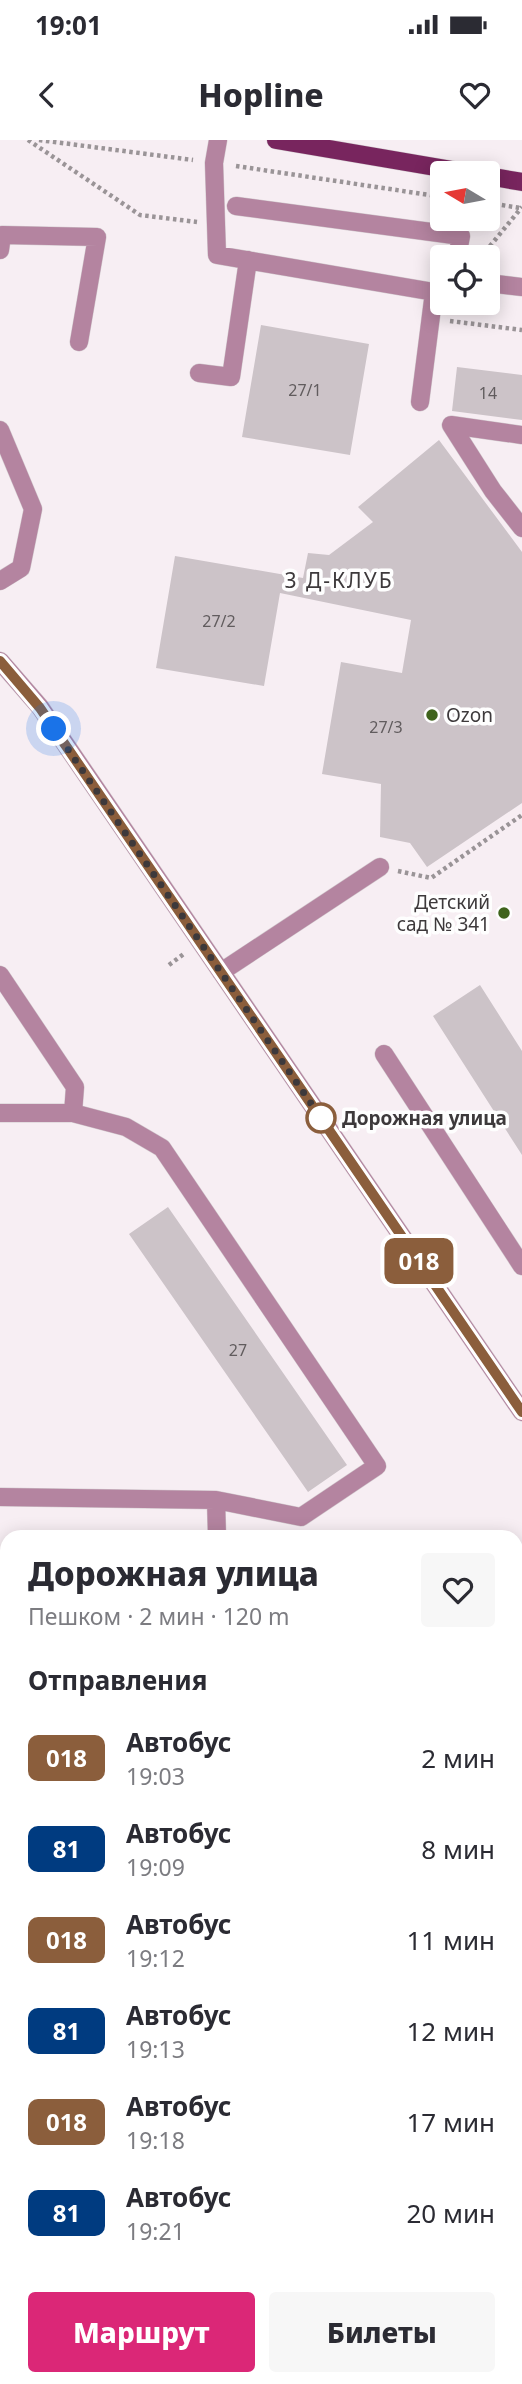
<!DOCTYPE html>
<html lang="ru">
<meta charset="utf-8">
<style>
:root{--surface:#fff;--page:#f7f7f7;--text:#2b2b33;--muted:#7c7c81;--accent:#db2777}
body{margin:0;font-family:"Noto Sans",sans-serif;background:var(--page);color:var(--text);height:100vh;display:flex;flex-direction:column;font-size:26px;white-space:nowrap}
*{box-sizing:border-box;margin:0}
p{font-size:23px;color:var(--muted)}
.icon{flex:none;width:38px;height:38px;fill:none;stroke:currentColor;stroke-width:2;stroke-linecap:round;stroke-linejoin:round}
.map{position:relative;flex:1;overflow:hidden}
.drawer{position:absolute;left:0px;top:1390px;width:523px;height:856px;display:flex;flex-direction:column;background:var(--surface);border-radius:21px 21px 0 0;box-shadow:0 4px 18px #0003}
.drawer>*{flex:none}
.badge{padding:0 14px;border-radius:10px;font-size:24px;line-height:46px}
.needle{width:46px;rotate:280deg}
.tools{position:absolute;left:430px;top:21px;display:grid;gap:14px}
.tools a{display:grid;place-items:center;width:70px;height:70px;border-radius:7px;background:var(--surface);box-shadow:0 4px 18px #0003;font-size:35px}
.you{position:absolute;width:35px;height:35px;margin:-18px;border:5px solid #fff;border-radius:50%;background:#1a73e8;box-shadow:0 0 0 10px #1a73e833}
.map>.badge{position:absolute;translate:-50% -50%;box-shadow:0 0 0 4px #fff}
h2{padding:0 28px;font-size:26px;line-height:63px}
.round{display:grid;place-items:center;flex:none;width:74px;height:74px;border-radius:7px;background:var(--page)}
.headline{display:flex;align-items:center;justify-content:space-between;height:119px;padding:0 28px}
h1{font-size:33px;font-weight:800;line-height:52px}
.primary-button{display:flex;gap:14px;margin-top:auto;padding:14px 28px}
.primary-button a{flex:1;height:80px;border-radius:7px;background:var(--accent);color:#fff;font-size:28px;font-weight:800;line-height:80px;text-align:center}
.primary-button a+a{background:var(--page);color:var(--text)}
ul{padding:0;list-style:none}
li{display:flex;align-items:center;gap:21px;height:91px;padding:0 28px}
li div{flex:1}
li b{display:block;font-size:26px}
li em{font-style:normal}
li .badge{min-width:77px;font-weight:700;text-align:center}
.status{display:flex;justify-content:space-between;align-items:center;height:49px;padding:0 35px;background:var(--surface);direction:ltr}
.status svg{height:19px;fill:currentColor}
header{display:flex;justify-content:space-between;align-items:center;height:91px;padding:0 28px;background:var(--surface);font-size:32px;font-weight:800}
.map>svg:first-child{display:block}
.green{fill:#fbc5e4}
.building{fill:#ccc3c8}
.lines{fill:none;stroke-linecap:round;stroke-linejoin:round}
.minor-casing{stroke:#d2cace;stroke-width:19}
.major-casing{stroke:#d2cace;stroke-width:19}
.path{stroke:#9a9497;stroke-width:4.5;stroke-dasharray:3.5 3.5;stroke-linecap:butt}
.minor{stroke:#b484a0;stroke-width:18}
.major{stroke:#78255e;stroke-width:18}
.line-casing{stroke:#fff;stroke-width:16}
.line{stroke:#8b5e3c;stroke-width:10}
.walk{stroke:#3d393b;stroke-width:7;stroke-dasharray:0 12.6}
.poi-dot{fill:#3f631c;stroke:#fefefe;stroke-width:2.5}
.stop-dot{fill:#fff;stroke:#8b5e3c;stroke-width:3.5}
.labels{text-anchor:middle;stroke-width:7;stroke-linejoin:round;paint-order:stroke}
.number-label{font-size:16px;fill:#615c5e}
.poi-label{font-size:19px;fill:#3d393b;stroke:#fefefe;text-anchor:start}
.stop-label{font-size:19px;font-weight:bold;fill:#3d393b;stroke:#fefefe;text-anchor:start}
.neighbourhood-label{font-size:21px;letter-spacing:2px;fill:#3d393b;stroke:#fefefe}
</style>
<div class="status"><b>19:01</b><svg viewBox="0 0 49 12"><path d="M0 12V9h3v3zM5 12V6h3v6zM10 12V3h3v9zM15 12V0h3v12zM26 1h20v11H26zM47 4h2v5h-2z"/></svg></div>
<header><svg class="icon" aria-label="back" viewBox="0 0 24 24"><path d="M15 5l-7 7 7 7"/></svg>Hopline<svg class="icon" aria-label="heart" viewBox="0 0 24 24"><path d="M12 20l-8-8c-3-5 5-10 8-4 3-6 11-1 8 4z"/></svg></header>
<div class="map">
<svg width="522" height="2244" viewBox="0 0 522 2244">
<rect width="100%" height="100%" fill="#f7eef3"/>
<!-- green -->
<path class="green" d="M0 1972 7 1976V2238H209L207 2244H0Z"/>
<!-- building -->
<path class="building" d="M261 185 369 204 350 315 242 297Z
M457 227 522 235V280L452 271Z
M439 300 522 412V663L427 727 410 703 380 697 381 644 322 634 341 522 402 533 411 480 280 453 264 546 156 528 175 416 303 438 308 413 329 415 373 382 358 367Z
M480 845 522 911V1015L433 876Z
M168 1067 347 1325 308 1352 129 1094Z"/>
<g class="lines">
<!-- minor casing -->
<g class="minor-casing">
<path id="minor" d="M218 0 214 23 217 115 434 152
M236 66 461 96 457 117
M0 110 2 95 97 97 79 202
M488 143 522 147
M199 233 231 237 248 120
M420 262 434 152 443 142
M0 290 33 369 21 428 0 441
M522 295 451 285 493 351 522 388
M0 521 40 567 522 1272
M221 832 380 727
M0 835 75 947 73 973 126 987 162 1008 377 1326 301 1377 216 1360 0 1357
M384 914 522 1126
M0 973H73
M216 1360 217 1396
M0 1551H7
M0 1715H7
M516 1779 522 1775
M516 1804 522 1813
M0 2163 7 2166
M215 2238 220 2244
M340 2238 341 2244
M35 2244 37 2238"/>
</g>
<!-- major casing -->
<g class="major-casing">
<path id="major" d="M276 0 470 33
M488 36 522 42"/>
</g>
<!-- path -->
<path class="path" d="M28 0 140 75 197 82
M39 0 193 20
M236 26 443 57
M488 63 521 68
M481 117 522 67
M450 181 522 190
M398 731 431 738 522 675
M169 825 185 813
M516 1882 522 1891
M516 1894 522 1896"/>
<!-- minor -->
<use href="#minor" class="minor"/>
<!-- major -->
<use href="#major" class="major"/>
</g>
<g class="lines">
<!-- line casing -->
<g class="line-casing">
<path id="line" d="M0 521 40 568 522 1272"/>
</g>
<!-- line -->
<use href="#line" class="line"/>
<!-- walk -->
<path class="walk" d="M54 589 321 978"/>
</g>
<!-- markers -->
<g class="poi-dot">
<circle cx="432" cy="575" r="7"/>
<circle cx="504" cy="773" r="7"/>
</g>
<circle class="stop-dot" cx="321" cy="978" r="14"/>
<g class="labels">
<!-- number labels -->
<g class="number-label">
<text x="305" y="256">27/1</text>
<text x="488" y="259">14</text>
<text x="219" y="487">27/2</text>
<text x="386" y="593">27/3</text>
<text x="238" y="1216">27</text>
</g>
<!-- poi labels -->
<g class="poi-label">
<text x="446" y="582">Ozon</text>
<text x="490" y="769" text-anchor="end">Детский<tspan x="490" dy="22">сад № 341</tspan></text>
</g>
<!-- stop labels -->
<g class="stop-label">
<text x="342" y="985">Дорожная улица</text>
</g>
<!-- neighbourhood labels -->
<g class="neighbourhood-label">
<text x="339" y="448">3 Д-КЛУБ</text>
</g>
</g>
</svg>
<div class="tools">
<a><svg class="needle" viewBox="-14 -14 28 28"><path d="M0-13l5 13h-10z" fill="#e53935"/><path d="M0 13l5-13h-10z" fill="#7c7c81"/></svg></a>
<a><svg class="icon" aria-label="locate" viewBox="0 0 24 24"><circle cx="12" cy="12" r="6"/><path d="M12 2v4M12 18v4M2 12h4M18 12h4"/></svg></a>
</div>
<div class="you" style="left:54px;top:589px"></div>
<b class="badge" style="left:419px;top:1121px;background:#8b5e3c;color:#fff">018</b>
<section class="drawer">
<div class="headline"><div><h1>Дорожная улица</h1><p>Пешком · 2 мин · 120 m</p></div><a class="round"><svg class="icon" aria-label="heart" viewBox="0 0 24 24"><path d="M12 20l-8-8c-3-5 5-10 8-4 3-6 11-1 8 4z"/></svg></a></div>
<h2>Отправления</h2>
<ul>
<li><span class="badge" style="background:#8b5e3c;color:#fff">018</span><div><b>Автобус</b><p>19:03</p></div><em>2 мин</em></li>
<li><span class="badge" style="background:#003b80;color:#fff">81</span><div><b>Автобус</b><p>19:09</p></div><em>8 мин</em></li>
<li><span class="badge" style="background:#8b5e3c;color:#fff">018</span><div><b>Автобус</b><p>19:12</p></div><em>11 мин</em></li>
<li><span class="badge" style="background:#003b80;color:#fff">81</span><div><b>Автобус</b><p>19:13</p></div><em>12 мин</em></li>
<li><span class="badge" style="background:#8b5e3c;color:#fff">018</span><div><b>Автобус</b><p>19:18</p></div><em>17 мин</em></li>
<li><span class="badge" style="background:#003b80;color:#fff">81</span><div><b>Автобус</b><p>19:21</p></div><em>20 мин</em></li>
</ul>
<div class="primary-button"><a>Маршрут</a><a>Билеты</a></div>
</section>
</div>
